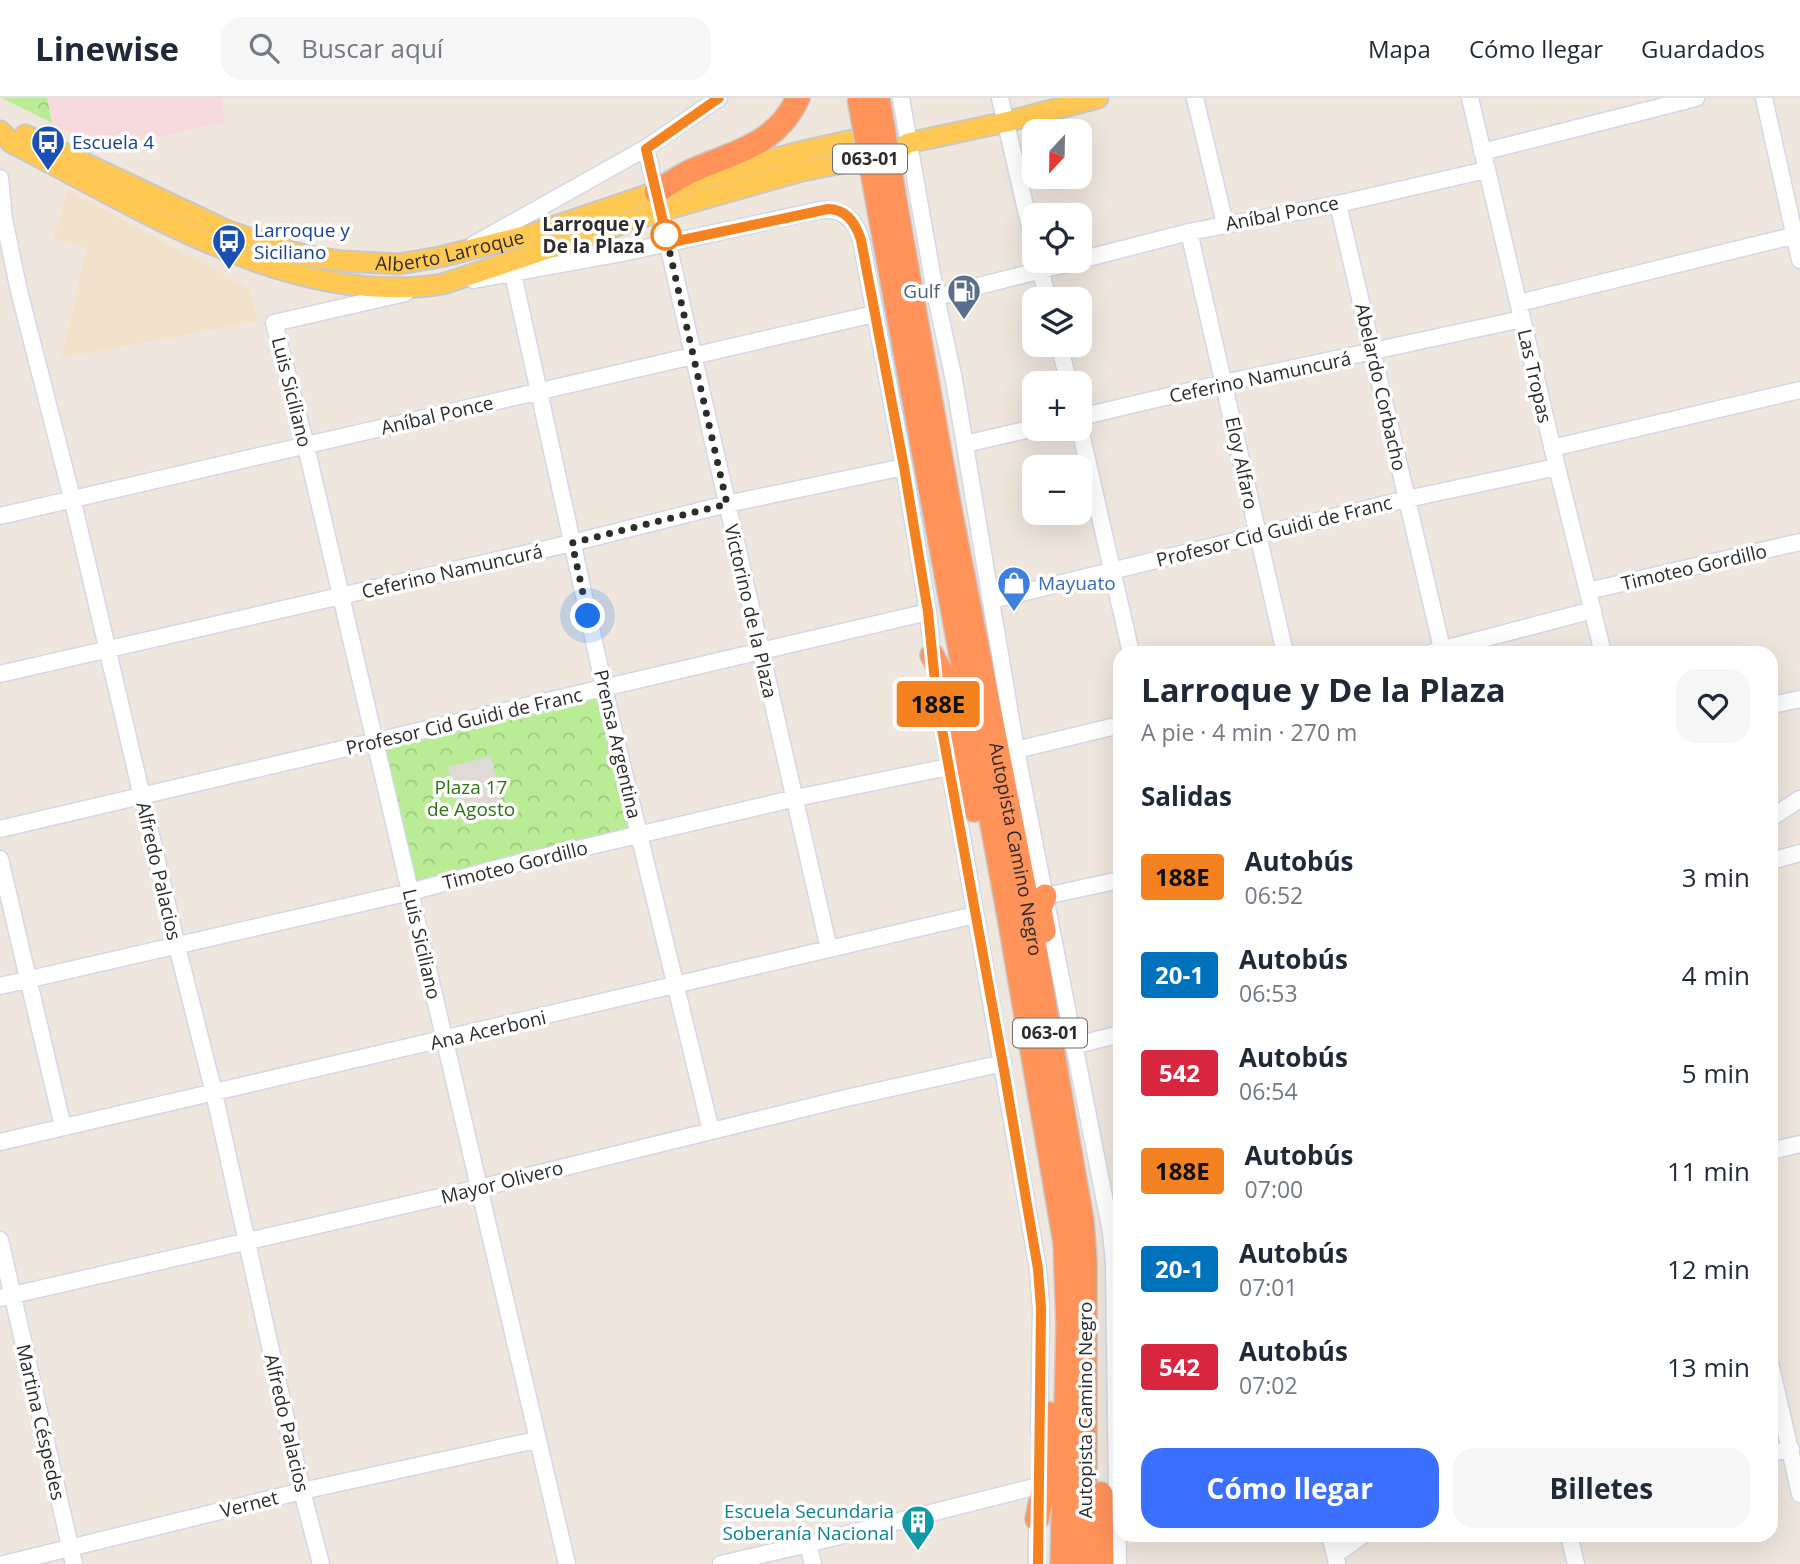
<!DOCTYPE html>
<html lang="es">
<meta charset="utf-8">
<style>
:root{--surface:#fff;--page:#f6f6f7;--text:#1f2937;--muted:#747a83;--line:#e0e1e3;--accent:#3b70ff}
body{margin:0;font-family:"Open Sans",sans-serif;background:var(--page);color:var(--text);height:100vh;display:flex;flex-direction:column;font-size:26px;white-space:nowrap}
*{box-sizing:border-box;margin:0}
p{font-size:23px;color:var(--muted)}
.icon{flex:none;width:38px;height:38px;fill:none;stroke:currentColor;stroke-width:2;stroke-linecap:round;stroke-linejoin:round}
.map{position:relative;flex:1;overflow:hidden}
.drawer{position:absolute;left:1113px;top:548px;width:665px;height:896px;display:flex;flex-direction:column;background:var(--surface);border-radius:21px;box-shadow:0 7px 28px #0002}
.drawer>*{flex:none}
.badge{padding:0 14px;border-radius:5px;font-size:24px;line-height:46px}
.needle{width:46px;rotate:202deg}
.buttons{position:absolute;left:1022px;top:21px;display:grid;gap:14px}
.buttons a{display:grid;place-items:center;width:70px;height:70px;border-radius:14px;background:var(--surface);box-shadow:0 7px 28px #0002;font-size:35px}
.you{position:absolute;width:35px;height:35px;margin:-18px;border:5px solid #fff;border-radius:50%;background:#1a73e8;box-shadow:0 0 0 10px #1a73e833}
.map>.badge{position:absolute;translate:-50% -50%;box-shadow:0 0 0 4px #fff}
h2{padding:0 28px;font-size:26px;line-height:63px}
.round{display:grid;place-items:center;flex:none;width:74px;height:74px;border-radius:21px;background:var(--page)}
.headline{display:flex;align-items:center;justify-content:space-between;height:119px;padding:0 28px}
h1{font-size:33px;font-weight:700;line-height:52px}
.button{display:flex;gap:14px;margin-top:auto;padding:14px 28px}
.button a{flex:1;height:80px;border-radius:21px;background:var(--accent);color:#fff;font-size:28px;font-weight:700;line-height:80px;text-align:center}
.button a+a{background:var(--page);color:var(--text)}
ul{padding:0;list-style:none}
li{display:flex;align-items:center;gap:21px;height:98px;padding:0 28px}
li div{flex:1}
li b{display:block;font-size:26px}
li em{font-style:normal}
li .badge{min-width:77px;font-weight:700;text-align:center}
header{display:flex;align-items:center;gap:42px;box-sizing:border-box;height:98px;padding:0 35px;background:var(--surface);border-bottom:2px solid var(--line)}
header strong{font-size:33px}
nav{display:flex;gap:38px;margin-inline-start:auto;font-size:24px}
.search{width:490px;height:63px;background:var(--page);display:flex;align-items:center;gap:18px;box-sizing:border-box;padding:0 24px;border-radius:21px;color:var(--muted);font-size:26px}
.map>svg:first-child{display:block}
.education{fill:#f2e2cb}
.medical{fill:#f7dade}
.forest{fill:url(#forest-crowns)}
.plaza{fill:#dfdad5}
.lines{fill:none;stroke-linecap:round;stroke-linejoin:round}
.minor-casing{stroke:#d2d8e6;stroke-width:19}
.major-casing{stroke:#c8c8c8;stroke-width:23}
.highway-casing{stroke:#c8c8c8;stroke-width:26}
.minor{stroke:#fff;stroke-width:16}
.major{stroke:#ffc853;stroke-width:19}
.highway{stroke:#ff9359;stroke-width:23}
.highway-bridge-casing{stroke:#c8c8c8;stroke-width:26;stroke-linecap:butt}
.highway-bridge{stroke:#ff9359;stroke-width:23}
.line-casing{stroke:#fff;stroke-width:16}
.line{stroke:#f58220;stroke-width:10}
.walk{stroke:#2c2c2c;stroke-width:7;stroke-dasharray:0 12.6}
.stop-dot{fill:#fff;stroke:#f58220;stroke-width:3.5}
.labels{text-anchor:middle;stroke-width:7;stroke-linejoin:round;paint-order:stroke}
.shield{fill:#fff;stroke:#6b6b6b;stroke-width:2}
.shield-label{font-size:18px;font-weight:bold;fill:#2c2c2c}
.transit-label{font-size:19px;fill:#164399;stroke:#fff;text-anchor:start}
.street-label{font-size:19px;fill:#2c2c2c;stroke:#fff}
.stop-label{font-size:19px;font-weight:bold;fill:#2c2c2c;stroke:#fff;text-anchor:end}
.service-label{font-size:19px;fill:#4e5e75;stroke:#fff;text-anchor:end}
.shop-label{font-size:19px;fill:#366cbe;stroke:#fff;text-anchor:start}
.park-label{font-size:19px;fill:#2e7312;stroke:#fff}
.culture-label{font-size:19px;fill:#0d838f;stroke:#fff;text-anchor:end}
</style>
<header>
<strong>Linewise</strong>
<div class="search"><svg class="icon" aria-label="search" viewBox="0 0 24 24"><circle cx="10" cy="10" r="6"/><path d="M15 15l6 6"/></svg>Buscar aquí</div>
<nav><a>Mapa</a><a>Cómo llegar</a><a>Guardados</a></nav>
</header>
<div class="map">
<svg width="1800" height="1466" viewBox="0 0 1800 1466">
<defs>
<pattern id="forest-crowns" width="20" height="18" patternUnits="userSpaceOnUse" patternTransform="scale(1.75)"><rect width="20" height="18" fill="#b9ec94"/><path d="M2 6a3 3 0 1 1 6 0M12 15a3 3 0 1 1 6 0" fill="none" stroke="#9fcb80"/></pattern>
</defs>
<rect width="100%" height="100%" fill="#efe6dd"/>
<!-- education -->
<path class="education" d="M67 92 249 190 257 223 62 260 87 150 54 141Z"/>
<!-- medical -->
<path class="medical" d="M47 0H221L225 24 104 51 52 25Z"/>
<!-- forest -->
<path class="forest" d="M2 0H47L52 25Z
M604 590 639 737 410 794 375 644Z"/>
<!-- plaza -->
<path class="plaza" d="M491 658 505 716 463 727 448 669Z"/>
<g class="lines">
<!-- minor casing -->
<g class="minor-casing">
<path id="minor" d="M901 0 936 199 954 282 1016 652 1111 1134 1114 1166 1118 1466
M1000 0 1034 146
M1195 0 1225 126
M1470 0 1557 369 1603 555
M1764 0 1800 162
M646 50 829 851
M1482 54 1696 0
M0 80 4 121 19 193 72 400 177 848 214 995 302 1393 321 1466
M1338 106 1443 555
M1189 134 1285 555
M473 147 646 50 719 0
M1080 162 1189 134 1338 106 1486 72
M1038 163 1048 201
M513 176 612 625 711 1033
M473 182 622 155 820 112C843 110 855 121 861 142L904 369 928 514 933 566
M405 195 274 225 306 348 567 1466
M936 199 1077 163
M1519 205 1800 136
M1059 247 1069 285
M1080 319 1224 285 1522 221
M1080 331 1131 555
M965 346 1034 330
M1552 350 1800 292
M0 418 874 216
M1588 493 1800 444
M992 502 1407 401 1557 369
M1433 554 1593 512
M0 576 572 445 727 406 904 369
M936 592 1038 1171 1041 1210 1039 1334
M1771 607 1800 601
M1016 652 1120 627
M1771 720 1800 701
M0 731 928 514
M0 761 63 1029
M1771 763 1800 755
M1045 798 1120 782
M0 888 410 794 518 765 796 700 948 669
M1073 948 1120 936
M0 1044 975 817
M1771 1053 1800 1046
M0 1142 74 1466
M0 1200 479 1090 842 1001 1003 965
M1771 1269 1800 1396
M1771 1355 1791 1351
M1037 1412V1466
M1330 1437 1337 1465
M1569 1437 1576 1466
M808 1446 813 1466
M1335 1457 1363 1437
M4 1466 302 1393 536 1342
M721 1466 808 1446 1038 1388"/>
</g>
<!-- major casing -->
<g class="major-casing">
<g id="major">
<path d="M0 33 12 45C140 110 292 211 443 186L661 113 802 73 895 55 908 45 1006 24 1098 0"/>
<path id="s1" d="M25 37 228 133 303 157 341 163 399 166 440 159 532 136 656 94 795 55 879 36"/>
</g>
</g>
<!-- highway casing -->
<g class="highway-casing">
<g id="highway">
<path d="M656 94C667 87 678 80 689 74 733 54 775 49 798 0"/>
<path id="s2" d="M898 120 950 411 1025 793 1082 1123 1085 1162V1466"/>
<path d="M881 123 1008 813 1065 1145 1068 1228 1062 1466"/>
<path d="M932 557 942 576 974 712"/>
<path d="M1044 833 1040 811 1045 798"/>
<path d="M1101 1396 1102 1466"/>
<path d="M1037 1421 1045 1384 1050 1316"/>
</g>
</g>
<!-- minor -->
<use href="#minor" class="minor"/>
<!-- major -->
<use href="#major" class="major"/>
<!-- highway -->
<use href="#highway" class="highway"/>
<!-- highway-bridge casing -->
<g class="highway-bridge-casing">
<path id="highway-bridge" d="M859 0 881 123
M878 0 898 120"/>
</g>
<!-- highway-bridge -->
<use href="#highway-bridge" class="highway-bridge"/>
</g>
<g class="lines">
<!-- line casing -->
<g class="line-casing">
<path id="line" d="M719 0 646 51 668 145 828 111C847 111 856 126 861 142L904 369 928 514 937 604 1004 972 1038 1171 1041 1210 1038 1466"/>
</g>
<!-- line -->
<use href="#line" class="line"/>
<!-- walk -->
<path class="walk" d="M588 518 572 445 727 406 664 129 666 137"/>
</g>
<!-- icons -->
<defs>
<g id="bus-pin" transform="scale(1.75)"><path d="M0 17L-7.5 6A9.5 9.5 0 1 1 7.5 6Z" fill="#1a4fb4" stroke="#fff"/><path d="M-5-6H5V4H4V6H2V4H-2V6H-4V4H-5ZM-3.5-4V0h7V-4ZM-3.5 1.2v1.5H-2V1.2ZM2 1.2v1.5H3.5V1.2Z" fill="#fff"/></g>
<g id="fuel-pin" transform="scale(1.75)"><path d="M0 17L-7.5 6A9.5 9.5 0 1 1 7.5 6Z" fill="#5c6f8a" stroke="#fff"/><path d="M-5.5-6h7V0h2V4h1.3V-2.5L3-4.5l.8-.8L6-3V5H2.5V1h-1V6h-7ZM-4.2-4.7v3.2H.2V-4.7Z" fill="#fff"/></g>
<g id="shop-pin" transform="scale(1.75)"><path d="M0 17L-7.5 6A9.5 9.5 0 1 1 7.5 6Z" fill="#3f7fe0" stroke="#fff"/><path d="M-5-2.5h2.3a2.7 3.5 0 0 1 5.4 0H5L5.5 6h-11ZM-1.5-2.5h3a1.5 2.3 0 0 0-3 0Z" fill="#fff"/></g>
<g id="building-pin" transform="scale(1.75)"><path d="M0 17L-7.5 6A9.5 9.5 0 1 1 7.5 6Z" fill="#0f9aa8" stroke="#fff"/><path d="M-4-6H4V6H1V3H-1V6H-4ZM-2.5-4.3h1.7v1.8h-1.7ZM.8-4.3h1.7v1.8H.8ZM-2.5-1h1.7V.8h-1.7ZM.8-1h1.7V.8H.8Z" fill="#fff"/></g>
</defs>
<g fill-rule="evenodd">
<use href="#bus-pin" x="48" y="44"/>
<use href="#bus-pin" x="229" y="143"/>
<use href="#fuel-pin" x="964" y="193"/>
<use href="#shop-pin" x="1014" y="485"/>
<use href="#building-pin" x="918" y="1424"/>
</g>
<!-- markers -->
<circle class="stop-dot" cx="666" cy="137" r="14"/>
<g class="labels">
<!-- shield labels -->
<g class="shield">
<rect x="833" y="46.5" width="74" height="29" rx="5"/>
<rect x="1013" y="920.5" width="74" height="29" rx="5"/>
</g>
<g class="shield-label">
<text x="870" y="67">063-01</text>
<text x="1050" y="941">063-01</text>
</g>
<!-- transit labels -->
<g class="transit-label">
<text x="72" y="51">Escuela 4</text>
<text x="254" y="139">Larroque y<tspan x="254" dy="22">Siciliano</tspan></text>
</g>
<!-- street labels -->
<g class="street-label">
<text transform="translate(1282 115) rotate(-11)" y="7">Aníbal Ponce</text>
<text dy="7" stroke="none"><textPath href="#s1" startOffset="452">Alberto Larroque</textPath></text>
<text transform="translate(1535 278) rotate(77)" y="7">Las Tropas</text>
<text transform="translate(1260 279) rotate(-12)" y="7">Ceferino Namuncurá</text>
<text transform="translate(1381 289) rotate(77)" y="7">Abelardo Corbacho</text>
<text transform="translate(292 294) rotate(76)" y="7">Luis Siciliano</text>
<text transform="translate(437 317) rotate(-13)" y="7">Aníbal Ponce</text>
<text transform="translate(1242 365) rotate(78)" y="7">Eloy Alfaro</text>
<text transform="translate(1274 433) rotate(-14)" y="7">Profesor Cid Guidi de Franc</text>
<text transform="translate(1694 469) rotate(-13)" y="7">Timoteo Gordillo</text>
<text transform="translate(452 473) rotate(-13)" y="7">Ceferino Namuncurá</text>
<text transform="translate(751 513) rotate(77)" y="7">Victorino de la Plaza</text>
<text transform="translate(464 623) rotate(-13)" y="7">Profesor Cid Guidi de Franc</text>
<text transform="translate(618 646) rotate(77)" y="7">Prensa Argentina</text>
<text dy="7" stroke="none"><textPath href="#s2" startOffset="642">Autopista Camino Negro</textPath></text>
<text transform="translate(515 767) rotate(-14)" y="7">Timoteo Gordillo</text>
<text transform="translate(159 773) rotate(77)" y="7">Alfredo Palacios</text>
<text transform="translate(422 846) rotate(77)" y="7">Luis Siciliano</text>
<text transform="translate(488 932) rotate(-13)" y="7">Ana Acerboni</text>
<text transform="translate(502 1084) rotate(-14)" y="7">Mayor Olivero</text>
<text transform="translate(1085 1312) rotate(-90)" y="7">Autopista Camino Negro</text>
<text transform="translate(41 1324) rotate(77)" y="7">Martina Céspedes</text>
<text transform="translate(287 1325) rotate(77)" y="7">Alfredo Palacios</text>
<text transform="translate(249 1406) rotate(-14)" y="7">Vernet</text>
</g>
<!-- stop labels -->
<g class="stop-label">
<text x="645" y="133">Larroque y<tspan x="645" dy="22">De la Plaza</tspan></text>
</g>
<!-- service labels -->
<g class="service-label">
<text x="940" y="200">Gulf</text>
</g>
<!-- shop labels -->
<g class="shop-label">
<text x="1038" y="492">Mayuato</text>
</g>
<!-- park labels -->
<g class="park-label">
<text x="471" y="696">Plaza 17<tspan x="471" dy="22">de Agosto</tspan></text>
</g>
<!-- culture labels -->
<g class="culture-label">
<text x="894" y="1420">Escuela Secundaria<tspan x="894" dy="22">Soberanía Nacional</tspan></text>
</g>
</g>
</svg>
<div class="buttons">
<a><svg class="needle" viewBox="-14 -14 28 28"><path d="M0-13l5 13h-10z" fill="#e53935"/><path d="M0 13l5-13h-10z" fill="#747a83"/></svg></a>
<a><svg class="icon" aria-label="locate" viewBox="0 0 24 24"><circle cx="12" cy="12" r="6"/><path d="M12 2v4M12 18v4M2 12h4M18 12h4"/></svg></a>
<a><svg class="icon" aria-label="layers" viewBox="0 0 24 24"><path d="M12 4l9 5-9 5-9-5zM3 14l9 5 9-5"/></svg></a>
<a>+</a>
<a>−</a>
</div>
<div class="you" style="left:588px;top:518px"></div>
<b class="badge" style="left:938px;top:606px;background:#f58220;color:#111">188E</b>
<section class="drawer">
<div class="headline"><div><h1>Larroque y De la Plaza</h1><p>A pie · 4 min · 270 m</p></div><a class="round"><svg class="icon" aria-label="heart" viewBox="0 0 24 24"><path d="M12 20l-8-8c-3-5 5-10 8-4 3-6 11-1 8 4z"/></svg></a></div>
<h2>Salidas</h2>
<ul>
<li><span class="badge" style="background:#f58220;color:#111">188E</span><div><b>Autobús</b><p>06:52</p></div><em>3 min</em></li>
<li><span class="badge" style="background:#0072bc;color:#fff">20-1</span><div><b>Autobús</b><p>06:53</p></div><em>4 min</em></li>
<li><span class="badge" style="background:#d7263d;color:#fff">542</span><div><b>Autobús</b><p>06:54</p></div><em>5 min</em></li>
<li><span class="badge" style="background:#f58220;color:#111">188E</span><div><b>Autobús</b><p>07:00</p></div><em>11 min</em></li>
<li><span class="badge" style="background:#0072bc;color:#fff">20-1</span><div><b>Autobús</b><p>07:01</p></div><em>12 min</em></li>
<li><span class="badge" style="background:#d7263d;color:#fff">542</span><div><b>Autobús</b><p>07:02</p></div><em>13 min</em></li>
</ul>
<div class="button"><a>Cómo llegar</a><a>Billetes</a></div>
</section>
</div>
